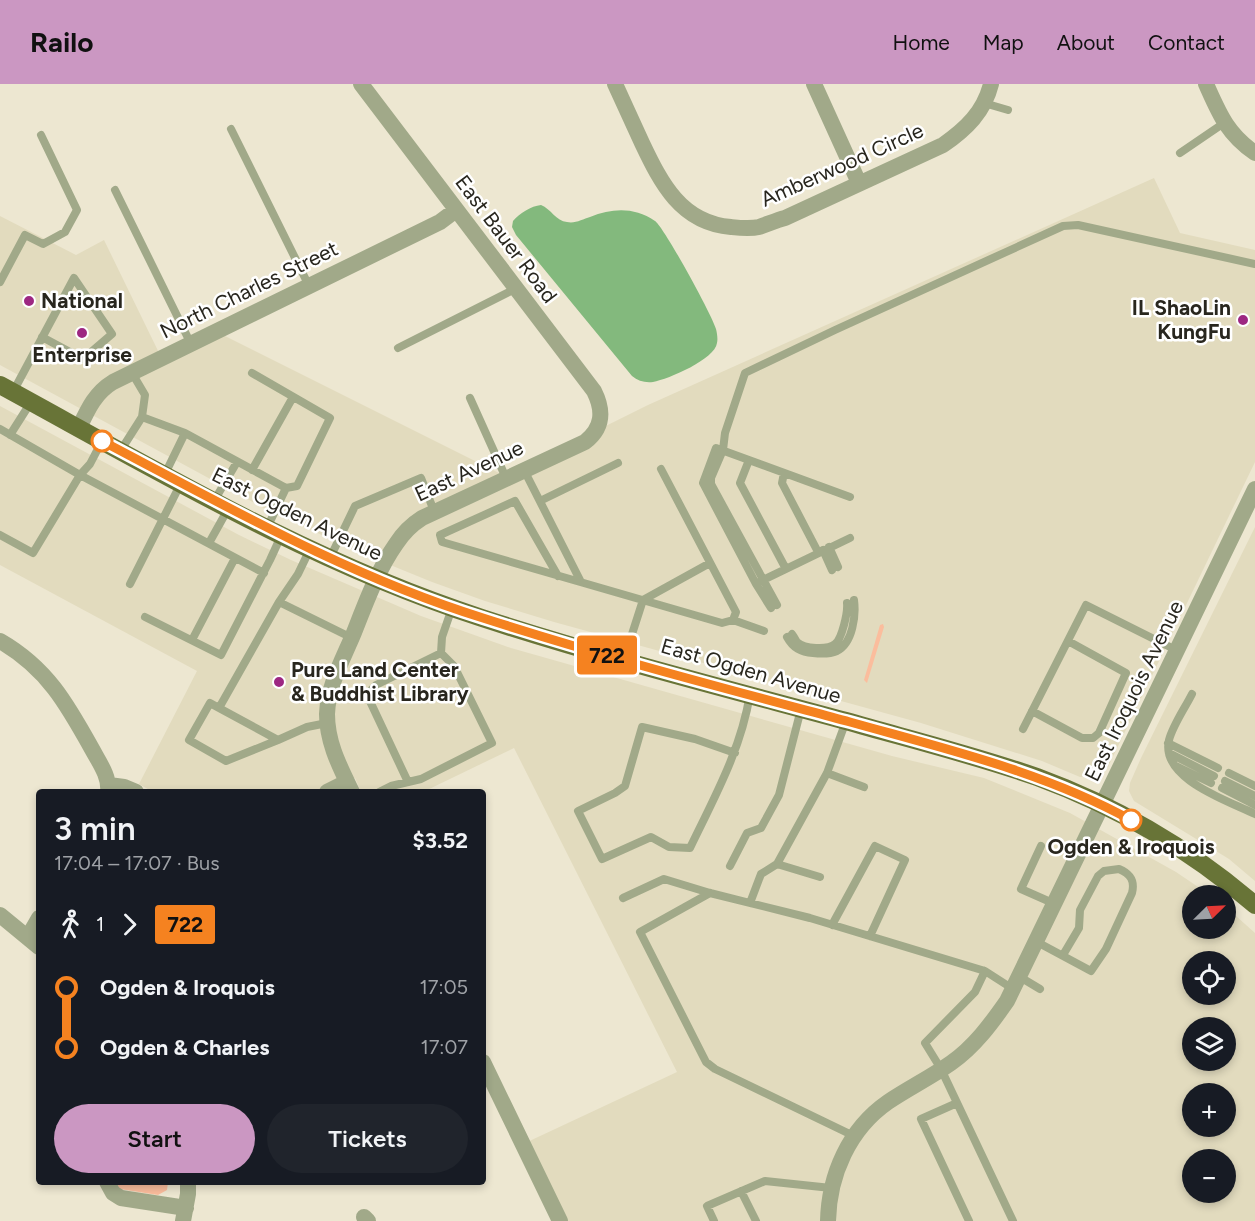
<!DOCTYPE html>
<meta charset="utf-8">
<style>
:root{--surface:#171b24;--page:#20242c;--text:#f1f3f6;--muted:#9ea1a6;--accent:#cb97c2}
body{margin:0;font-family:Figtree,sans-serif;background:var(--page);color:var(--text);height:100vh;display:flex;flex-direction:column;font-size:22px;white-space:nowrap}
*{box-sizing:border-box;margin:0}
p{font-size:20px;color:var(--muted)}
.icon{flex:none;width:33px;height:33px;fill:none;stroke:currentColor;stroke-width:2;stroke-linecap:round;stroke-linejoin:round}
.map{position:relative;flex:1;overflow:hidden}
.details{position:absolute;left:36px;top:705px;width:450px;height:396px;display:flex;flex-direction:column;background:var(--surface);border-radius:6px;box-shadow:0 3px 9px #0003}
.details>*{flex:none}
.badge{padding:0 12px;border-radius:4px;font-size:21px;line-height:39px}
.needle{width:39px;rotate:66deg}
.tools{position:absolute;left:1182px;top:801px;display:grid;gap:12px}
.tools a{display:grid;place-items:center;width:54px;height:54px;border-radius:50%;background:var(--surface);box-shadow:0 3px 9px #0003;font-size:30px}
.map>.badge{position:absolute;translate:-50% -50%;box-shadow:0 0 0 3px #fff}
.legs{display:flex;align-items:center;gap:9px;height:66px;padding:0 18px;font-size:20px}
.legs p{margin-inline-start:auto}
.headline{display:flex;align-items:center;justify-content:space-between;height:102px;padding:0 18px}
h1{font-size:33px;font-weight:600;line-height:45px}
.primary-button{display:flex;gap:12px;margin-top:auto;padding:12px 18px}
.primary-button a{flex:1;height:69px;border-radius:36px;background:var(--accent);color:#111;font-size:24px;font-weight:600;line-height:69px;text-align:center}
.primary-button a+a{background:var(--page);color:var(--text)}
ul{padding:0 18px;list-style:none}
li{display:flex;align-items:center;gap:21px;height:60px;font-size:22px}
li i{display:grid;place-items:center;width:9px;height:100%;margin:0 8px;background:currentColor}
li i::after{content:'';width:15px;height:15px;margin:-8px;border:4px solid;border-radius:50%;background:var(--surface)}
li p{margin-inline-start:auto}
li:first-child i{background:linear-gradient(#0000 50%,currentColor 0)}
li:last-child i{background:linear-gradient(currentColor 50%,#0000 0)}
header{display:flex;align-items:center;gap:36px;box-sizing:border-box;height:84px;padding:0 30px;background:var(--accent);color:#111}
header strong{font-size:28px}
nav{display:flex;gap:33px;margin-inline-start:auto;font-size:21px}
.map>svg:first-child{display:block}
.built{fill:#e2dbbe;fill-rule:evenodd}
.green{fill:#fbbd9d}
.water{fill:#83b97d}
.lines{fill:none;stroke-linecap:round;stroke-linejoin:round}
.lane{stroke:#a1a989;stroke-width:8}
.street{stroke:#a1a989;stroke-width:16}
.primary{stroke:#687437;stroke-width:18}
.line-1-casing{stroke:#fff;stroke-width:14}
.line-1{stroke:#f58220;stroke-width:9}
.poi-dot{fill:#9d2782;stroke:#fff;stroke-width:2}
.stop-1-dot{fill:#fff;stroke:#f58220;stroke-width:3}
.labels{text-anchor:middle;stroke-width:5;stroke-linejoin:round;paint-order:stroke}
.street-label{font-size:21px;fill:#28261e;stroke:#fff}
.poi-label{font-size:21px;font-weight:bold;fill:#28261e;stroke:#fff;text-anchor:start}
.stop-label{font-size:21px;font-weight:bold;fill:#28261e;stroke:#fff}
</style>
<header>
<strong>Railo</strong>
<nav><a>Home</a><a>Map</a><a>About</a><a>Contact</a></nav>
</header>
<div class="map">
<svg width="1255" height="1137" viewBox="0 0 1255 1137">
<rect width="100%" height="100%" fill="#ede7d1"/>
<!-- built -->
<path class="built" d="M1154 94 1180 149 1255 166V378L1108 683 1095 693H1080L1042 677 921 639 554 538 485 517 432 498 356 467 262 423 0 281V132L76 171 104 156 162 275 217 248 505 392 648 321Z
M0 322 239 451 291 476 421 532 511 564 892 672 984 694 1070 729 1176 788 1210 811 1192 812V844H1226V823L1255 849V1137H560L523 1060 677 988 514 664 423 708H361L355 694 327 708H153L139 700 197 587 0 481ZM1192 878H1226V910H1192ZM1192 944H1226V976H1192ZM1192 1010H1226V1042H1192ZM1192 1076H1226V1108H1192Z
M1255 443V797L1229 775 1134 717 1129 707 1130 699 1141 674Z"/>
<!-- green -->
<path class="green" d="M883 540 884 543 867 599 864 596 880 541Z
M115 1098H168L167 1106 158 1111 120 1105Z"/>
<!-- water -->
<path class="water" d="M541 121C551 125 556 137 567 138 575 140 583 135 590 133 613 124 634 123 655 137 664 143 712 231 716 245 717 249 718 255 717 259 715 275 669 295 653 298 645 299 638 297 632 292L516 151 512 143 513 137C520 129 531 122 541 121Z"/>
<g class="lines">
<!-- lane -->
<path class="lane" d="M984 19 1008 26
M231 45 309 202
M1180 69 1224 39
M115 106 191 260
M0 198 25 151 43 160 65 148 77 126 41 51
M398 264 515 205
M252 289 330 334 297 402 286 404
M13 308 74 194 112 250 83 275 42 253
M470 314 506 394
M142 333 185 349 286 404 267 444
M0 345 80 391 33 469 0 451
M10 351 31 318
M102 357 90 380 80 391 264 489
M121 366 142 333 145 311 132 289
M749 376 740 399 786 485
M252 386 293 313
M524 386 581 498
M784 389 782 399 818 468
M165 390 185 349
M214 417 237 378
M540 417 618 379
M209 459 228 425
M829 463 838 483
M310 465 298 490 279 518 219 624 278 656 307 643 327 639
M823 466 832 486
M330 474 355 422 421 394 434 427
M558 492 515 417 440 451 442 458C535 485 629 512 722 539L733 536 736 528 661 385
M759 498 850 454
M130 500 181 399
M279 518 352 554
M777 521 711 400V394L723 366 725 349 745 289 835 246 1063 142 1078 141 1255 180
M771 524 756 500 703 399 716 364 850 413
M145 533 221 571 270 476 281 452
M733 536 764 547
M792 550C793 551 796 557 797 558 804 565 828 566 835 560 842 555 848 528 847 519
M787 553C793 564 801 568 813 569 821 570 830 570 837 567 853 559 856 531 854 516
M192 556 235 474
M624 575 643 516 710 479
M1192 610C1185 624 1173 641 1169 656 1160 695 1229 717 1255 730
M219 624 210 619 189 656 226 677 278 656
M1032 627 1082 654H1093L1099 649 1126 589 1068 557
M1023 645 1086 521 1178 567
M1168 659 1218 684
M735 669 695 655 642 643 625 702 615 709 578 727 602 775 651 753 669 763 690 764C714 714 741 666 750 610
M1169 669 1214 692
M1176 682 1211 699
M827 689 864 703
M1229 689 1255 702
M1225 697 1255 712
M408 698 368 613 371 606 376 601 441 569
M1222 704 1255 721
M379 708 391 702 421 695 492 659 454 582 441 569 442 553 452 524
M1041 762 1021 805 1055 820
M777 780 820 793
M730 782 747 749 761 744 779 711 801 625
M710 809 640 848 706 978 715 985 854 1052
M623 814 664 795 710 809 810 834 985 887 1013 905
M750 819 761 790 777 780 827 689 846 637
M832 841 875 762 905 776 870 852
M1037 858 1091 887 1106 865 1132 809C1135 797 1131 790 1119 785L1104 787 1098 792 1080 826 1079 844 1063 871
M985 887 975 908 925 959 941 985 1013 1137
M1020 893 1040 905
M957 1019 921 1035 969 1137
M741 1107 756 1137
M714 1137 707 1122 765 1097 831 1104"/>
<!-- street -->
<path class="street" d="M615 0C624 20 633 39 642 59 661 99 681 139 731 143 741 144 750 145 759 143 768 140 777 136 785 134L943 61C966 45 984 28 991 0
M814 0 859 99
M1206 0C1219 29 1227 50 1255 69
M79 344C88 325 95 309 113 298L440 138 456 126
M0 557C47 584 67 620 92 665 99 678 110 693 108 708
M109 701 124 703 136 708
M327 708 347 698
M352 708C340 683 327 659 327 630 328 602 342 577 353 551 365 521 377 487 396 460 403 449 411 441 422 434L585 358C603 344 604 327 594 307L361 0
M0 831 39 863
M28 853 39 834
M483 978 560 1137
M107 1098 113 1109 121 1114 186 1124
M364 1133 368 1137
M183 1137 188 1110V1098
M828 1137C829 1091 849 1045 888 1018 909 1004 931 993 951 979 974 963 991 940 1007 917L1255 405"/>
<!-- primary -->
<path class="primary" d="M0 301C156 386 312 479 482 534 602 573 724 604 846 637 909 655 974 671 1037 693 1116 722 1191 766 1255 821"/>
</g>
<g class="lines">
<!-- line-1 casing -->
<g class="line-1-casing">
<path id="line-1" d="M102 357C226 422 348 492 483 534 604 573 727 605 850 638 946 665 1044 688 1131 736"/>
</g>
<!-- line-1 -->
<use href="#line-1" class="line-1"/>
</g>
<!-- markers -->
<g class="poi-dot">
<circle cx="29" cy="217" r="6"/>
<circle cx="1243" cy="236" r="6"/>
<circle cx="82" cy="249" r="6"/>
<circle cx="279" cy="598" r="6"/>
</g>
<g class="stop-1-dot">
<circle cx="102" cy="357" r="10"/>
<circle cx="1131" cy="736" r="10"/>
</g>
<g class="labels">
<!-- street labels -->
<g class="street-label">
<text transform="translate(842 81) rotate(-24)" y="7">Amberwood Circle</text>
<text transform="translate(506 155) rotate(53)" y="7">East Bauer Road</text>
<text transform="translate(249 206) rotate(-26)" y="7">North Charles Street</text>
<text transform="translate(469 387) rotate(-25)" y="7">East Avenue</text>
<text transform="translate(297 430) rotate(26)" y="7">East Ogden Avenue</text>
<text transform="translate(751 587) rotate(16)" y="7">East Ogden Avenue</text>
<text transform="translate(1134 607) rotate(-64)" y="7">East Iroquois Avenue</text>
</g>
<!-- poi labels -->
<g class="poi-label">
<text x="41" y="224">National</text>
<text x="1231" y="231" text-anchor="end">IL ShaoLin<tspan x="1231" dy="24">KungFu</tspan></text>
<text x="82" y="278" text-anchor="middle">Enterprise</text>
<text x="291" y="593">Pure Land Center<tspan x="291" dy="24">&amp; Buddhist Library</tspan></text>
</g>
<!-- stop labels -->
<g class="stop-label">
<text x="1131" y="770">Ogden &amp; Iroquois</text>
</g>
</g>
</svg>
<div class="tools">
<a><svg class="needle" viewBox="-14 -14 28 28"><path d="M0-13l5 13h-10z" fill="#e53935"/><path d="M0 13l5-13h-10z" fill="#9ea1a6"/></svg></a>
<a><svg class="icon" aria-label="locate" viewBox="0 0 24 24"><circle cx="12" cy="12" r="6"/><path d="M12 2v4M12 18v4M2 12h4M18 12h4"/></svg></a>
<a><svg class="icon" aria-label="layers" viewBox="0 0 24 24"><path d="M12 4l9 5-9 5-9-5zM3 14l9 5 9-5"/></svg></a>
<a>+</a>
<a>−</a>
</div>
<b class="badge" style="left:607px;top:571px;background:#f58220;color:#111">722</b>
<section class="details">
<div class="headline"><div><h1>3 min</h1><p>17:04 – 17:07 · Bus</p></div><b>$3.52</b></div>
<div class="legs"><svg class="icon" aria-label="walk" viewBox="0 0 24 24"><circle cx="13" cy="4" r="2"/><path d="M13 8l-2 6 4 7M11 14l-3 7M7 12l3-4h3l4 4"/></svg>1<svg class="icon" aria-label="forward" viewBox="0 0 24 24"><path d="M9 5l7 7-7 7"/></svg><b class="badge" style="background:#f58220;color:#111">722</b></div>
<ul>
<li><i style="color:#f58220"></i><b>Ogden &amp; Iroquois</b><p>17:05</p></li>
<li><i style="color:#f58220"></i><b>Ogden &amp; Charles</b><p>17:07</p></li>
</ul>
<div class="primary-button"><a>Start</a><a>Tickets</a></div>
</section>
</div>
